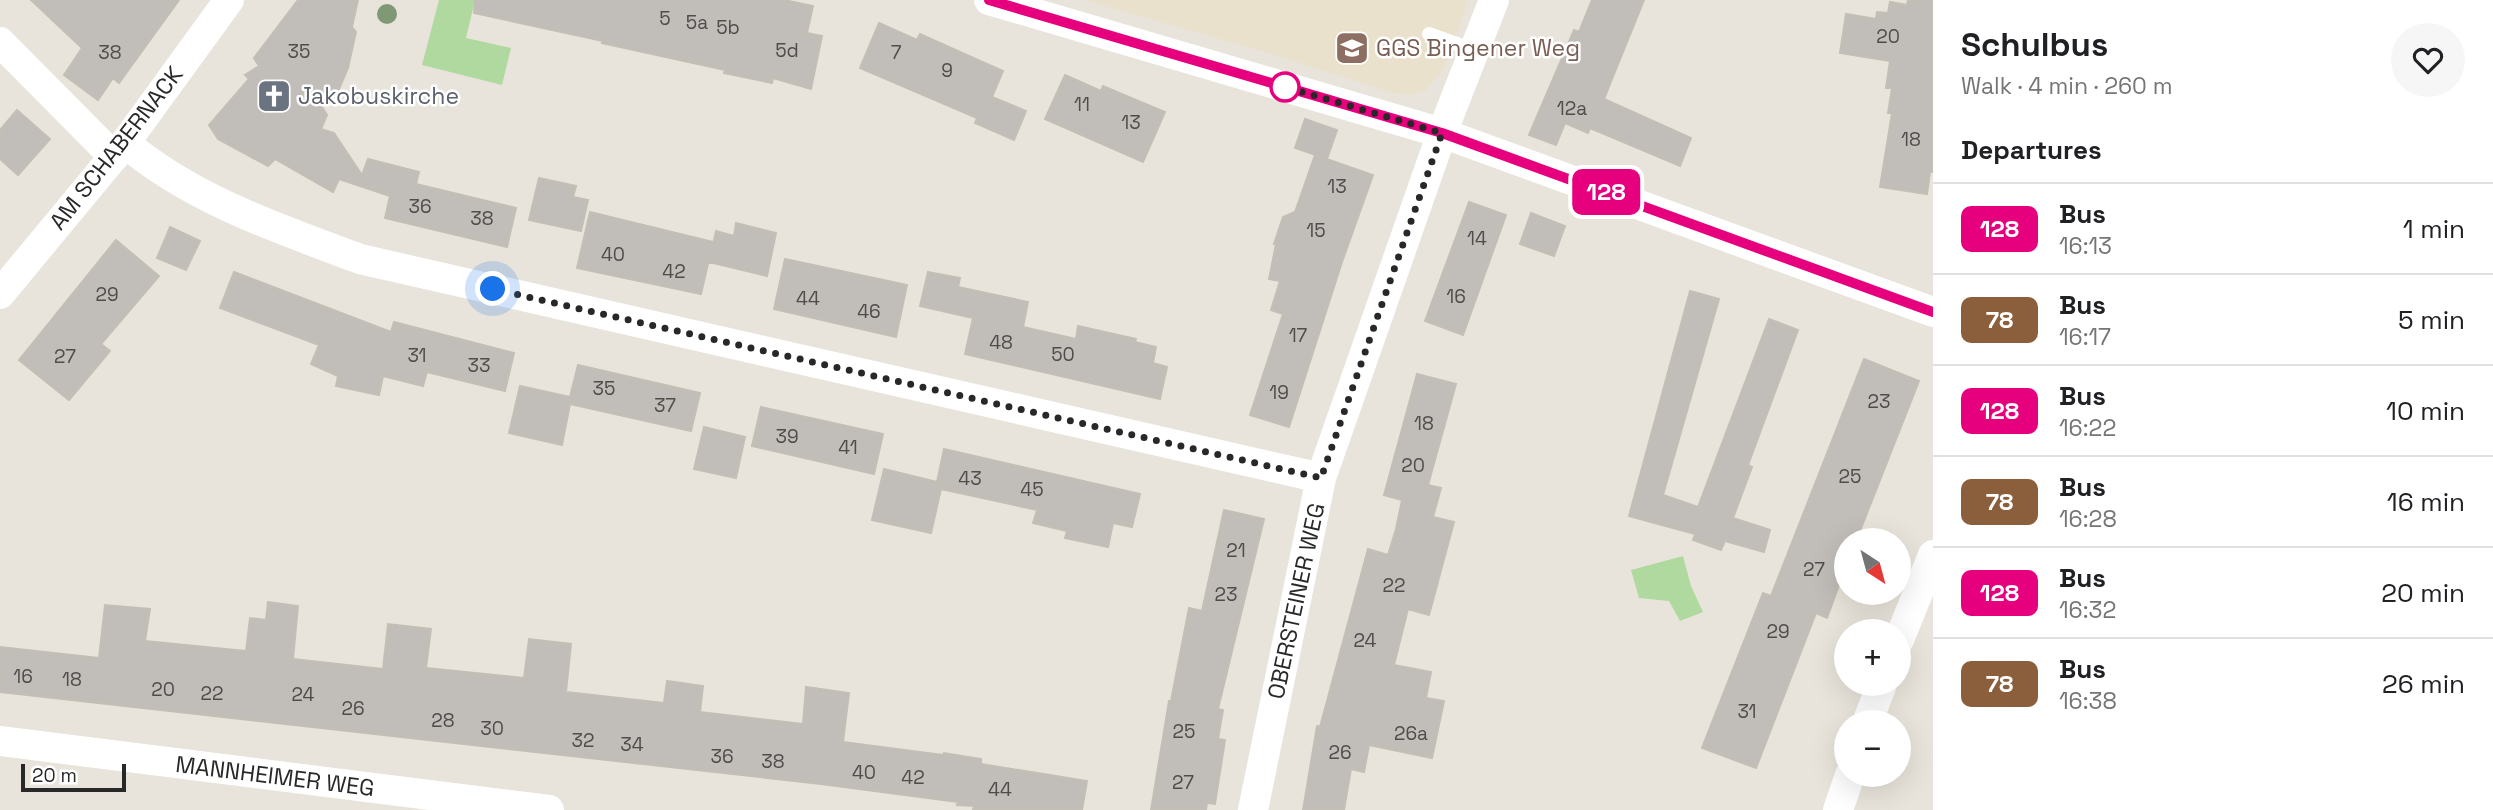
<!DOCTYPE html>
<meta charset="utf-8">
<style>
:root{--surface:#fff;--page:#f6f6f6;--text:#202124;--muted:#757577;--line:#e0e0e0}
body{margin:0;font-family:"Space Grotesk",sans-serif;background:var(--page);color:var(--text);height:100vh;display:flex;flex-direction:column;font-size:26px;white-space:nowrap}
*{box-sizing:border-box;margin:0}
p{font-size:23px;color:var(--muted)}
.icon{flex:none;width:38px;height:38px;fill:none;stroke:currentColor;stroke-width:2;stroke-linecap:round;stroke-linejoin:round}
.map{position:relative;flex:1;overflow:hidden}
.sheet{display:flex;flex-direction:column;background:var(--surface);width:560px}
.sheet>*{flex:none}
.badge{padding:0 14px;border-radius:10px;font-size:24px;line-height:46px}
.needle{width:46px;rotate:144deg}
.fabs{position:absolute;left:1834px;top:528px;display:grid;gap:14px}
.fabs a{display:grid;place-items:center;width:77px;height:77px;border-radius:50%;background:var(--surface);box-shadow:0 7px 28px #0002;font-size:35px}
.scale{position:absolute;left:21px;bottom:18px;width:105px;box-sizing:border-box;padding-left:7px;border:4px solid #282828;border-top:0;font-size:19px;line-height:24px;white-space:nowrap;color:#282828;-webkit-text-stroke:5px #fff;paint-order:stroke}
.you{position:absolute;width:35px;height:35px;margin:-18px;border:5px solid #fff;border-radius:50%;background:#1a73e8;box-shadow:0 0 0 10px #1a73e833}
.map>.badge{position:absolute;translate:-50% -50%;box-shadow:0 0 0 4px #fff}
h2{padding:0 28px;font-size:26px;line-height:63px}
.round{display:grid;place-items:center;flex:none;width:74px;height:74px;border-radius:37px;background:var(--page)}
.overview{display:flex;align-items:center;justify-content:space-between;height:119px;padding:0 28px}
h1{font-size:33px;font-weight:800;line-height:52px}
ul{padding:0;list-style:none}
li{display:flex;align-items:center;gap:21px;height:91px;padding:0 28px;border-top:2px solid var(--line)}
li div{flex:1}
li b{display:block;font-size:26px}
li em{font-style:normal}
li .badge{min-width:77px;font-weight:700;text-align:center}
main{display:flex;flex:1;min-height:0}
.map>svg:first-child{display:block}
.education{fill:#e9e1cc}
.green{fill:#afd99e}
.building{fill:#c1bdb8;stroke:#c4bfb5;stroke-width:2}
.lines{fill:none;stroke-linecap:round;stroke-linejoin:round}
.service{stroke:#fff;stroke-width:14}
.minor{stroke:#fff;stroke-width:30}
.tree{fill:#809975}
.line-casing{stroke:#fff;stroke-width:16}
.line{stroke:#e6007e;stroke-width:10}
.walk{stroke:#282828;stroke-width:7;stroke-dasharray:0 12.6}
.stop-dot{fill:#fff;stroke:#e6007e;stroke-width:3.5}
.labels{text-anchor:middle;stroke-width:5;stroke-linejoin:round;paint-order:stroke}
.number-label{font-size:19px;fill:#4e4d4c}
.education-label{font-size:23px;fill:#785e54;stroke:#fff;text-anchor:start}
.worship-label{font-size:23px;fill:#5b616d;stroke:#fff;text-anchor:start}
.street-label{font-size:23px;fill:#282828;stroke:#fff}
</style>
<main>
<div class="map">
<svg width="1933" height="810" viewBox="0 0 1933 810">
<rect width="100%" height="100%" fill="#e9e4db"/>
<!-- education -->
<path class="education" d="M1084 0H1469L1443 70 1426 90 1410 95 1393 93 1275 55Z"/>
<!-- green -->
<path class="green" d="M439 0H475L466 38 511 48 502 85 422 65Z
M1683 556 1691 586 1703 612 1680 621 1669 601 1639 598 1631 570Z"/>
<!-- building -->
<path class="building" d="M31 0H179L119 83 113 78 98 100 64 75 82 48Z
M298 0H358L352 27 356 32 348 68 339 89 319 102 327 115 321 129 334 133 362 175 368 159 419 172 416 184 516 208 507 247 385 218 390 196 339 179 333 192 275 159 268 166 218 139 209 125 249 79 245 75 259 66 254 58Z
M475 0H784L813 6 807 33 822 36 811 89 773 78 772 83 724 73 725 70 602 43 603 41 474 13Z
M1592 0H1644L1604 99 1691 138 1680 166 1590 128 1588 133 1565 123 1556 145 1529 135 1574 30 1579 32Z
M1908 0H1933V172H1930L1927 194 1880 187 1892 113H1888L1892 88H1886L1890 61 1840 53 1846 14 1876 19 1877 12 1888 13 1890 2 1907 5Z
M879 23 917 40 920 34 1003 71 992 97 1026 111 1014 140 975 123 977 118 860 68Z
M1065 75 1101 91 1103 86 1165 112 1143 162 1045 119Z
M17 110 50 139 18 175 0 159V130Z
M1305 119 1337 130 1327 159 1295 148Z
M1315 155 1373 175 1342 262 1289 427 1250 415 1283 314 1271 310 1280 281 1269 279 1276 244H1274L1283 217 1295 212Z
M539 178 576 186 573 197 588 200 581 231 529 220Z
M1469 202 1506 215 1463 335 1425 321Z
M590 212 713 242 701 294 577 268Z
M1531 213 1565 226 1554 256 1520 244Z
M736 223 776 233 767 276 709 262 716 231 734 236Z
M170 227 200 241 186 270 157 258Z
M116 240 159 276 101 344 110 351 69 400 19 360Z
M785 259 907 285 896 337 774 309Z
M234 272 391 332 394 322 514 353 505 391 427 372 423 386 383 376 379 395 336 386 338 376 311 364 319 345 220 308Z
M928 272 960 278 958 287 1028 302 1023 327 1076 339 1078 326 1136 339 1135 342 1156 347 1153 363 1167 367 1160 399 965 354 973 318 920 306Z
M1690 291 1719 299 1663 495 1698 507 1769 319 1798 330 1748 465 1752 467 1733 518 1770 530 1764 552 1725 541 1721 550 1693 540 1695 534 1629 516Z
M1864 359 1919 381 1856 541H1846V566L1827 618 1816 613 1756 768 1702 748 1763 593 1771 596Z
M578 365 700 393 691 431 570 404 562 445 509 433 520 386 570 397Z
M1417 374 1456 384 1428 485 1441 488 1433 517 1454 522 1429 615 1408 609 1394 665 1431 672 1426 698 1444 701 1432 758 1369 745 1364 772 1351 769 1344 810H1303L1317 726 1320 727 1368 549 1388 555 1396 529 1402 500 1384 495Z
M761 407 883 434 874 474 752 446Z
M704 427 745 437 736 478 694 469Z
M944 449 1140 494 1132 527 1113 523 1108 547 1065 538 1067 531 1033 523 1037 510 941 489 931 533 872 520 884 469 937 482Z
M1224 510 1264 519 1218 709 1223 710 1218 739 1225 740 1215 804 1207 803 1206 810H1151L1169 701H1171L1189 608 1202 611Z
M268 602 298 606 293 659 383 669 388 624 431 629 426 668 524 678 529 639 571 644 566 692 664 703 667 681 703 686 700 712 803 724 806 687 849 693 843 742 943 755 944 753 981 759V764L1087 781 1082 810H973L974 806 957 805 958 802 821 784 0 692V647L99 658 105 605 150 609 145 641 246 651 250 618 266 620Z"/>
<g class="lines">
<!-- service -->
<path class="service" d="M1429 34 1474 50"/>
<!-- minor -->
<path class="minor" d="M989 0 1442 133 1933 312
M0 42 114 157
M125 143C193 200 277 228 360 259L1321 478
M0 294 125 143 229 0
M1899 640 1933 555
M1867 723 1882 684
M0 741 549 810
M1253 810 1321 478 1442 133 1494 0
M1838 810 1850 775"/>
</g>
<!-- trees -->
<circle class="tree" cx="387" cy="14" r="10"/>
<g class="lines">
<!-- line casing -->
<g class="line-casing">
<path id="line" d="M989 0 1442 133 1933 312"/>
</g>
<!-- line -->
<use href="#line" class="line"/>
<!-- walk -->
<path class="walk" d="M493 289 1321 478 1442 133 1282 86 1285 87"/>
</g>
<!-- icons -->
<defs>
<g id="school-square" transform="scale(1.75)"><rect x="-9" y="-9" width="18" height="18" rx="4" fill="#8d6e63" stroke="#fff"/><path d="M0-5L7-2L0 1L-7-2ZM-4 1L0 2.5L4 1V4Q0 6-4 4Z" fill="#fff"/></g>
<g id="church-square" transform="scale(1.75)"><rect x="-9" y="-9" width="18" height="18" rx="4" fill="#6b7280" stroke="#fff"/><path d="M-1.2-6h2.4v3.5h3.3v2.4h-3.3V6h-2.4V-.1h-3.3v-2.4h3.3Z" fill="#fff"/></g>
</defs>
<g fill-rule="evenodd">
<use href="#school-square" x="1352" y="48"/>
<use href="#church-square" x="274" y="96"/>
</g>
<!-- markers -->
<circle class="stop-dot" cx="1285" cy="87" r="14"/>
<g class="labels">
<!-- number labels -->
<g class="number-label">
<text x="665" y="25">5</text>
<text x="697" y="29">5a</text>
<text x="728" y="34">5b</text>
<text x="1888" y="43">20</text>
<text x="787" y="57">5d</text>
<text x="299" y="58">35</text>
<text x="110" y="59">38</text>
<text x="896" y="59">7</text>
<text x="947" y="77">9</text>
<text x="1082" y="111">11</text>
<text x="1572" y="115">12a</text>
<text x="1131" y="129">13</text>
<text x="1911" y="146">18</text>
<text x="1337" y="193">13</text>
<text x="420" y="213">36</text>
<text x="482" y="225">38</text>
<text x="1316" y="237">15</text>
<text x="1477" y="245">14</text>
<text x="613" y="261">40</text>
<text x="674" y="278">42</text>
<text x="107" y="301">29</text>
<text x="1456" y="303">16</text>
<text x="808" y="305">44</text>
<text x="869" y="318">46</text>
<text x="1298" y="342">17</text>
<text x="1001" y="349">48</text>
<text x="1063" y="361">50</text>
<text x="417" y="362">31</text>
<text x="65" y="363">27</text>
<text x="479" y="372">33</text>
<text x="604" y="395">35</text>
<text x="1279" y="399">19</text>
<text x="1879" y="408">23</text>
<text x="665" y="412">37</text>
<text x="1424" y="430">18</text>
<text x="787" y="443">39</text>
<text x="848" y="454">41</text>
<text x="1413" y="472">20</text>
<text x="1850" y="483">25</text>
<text x="970" y="485">43</text>
<text x="1032" y="496">45</text>
<text x="1236" y="557">21</text>
<text x="1814" y="576">27</text>
<text x="1394" y="592">22</text>
<text x="1226" y="601">23</text>
<text x="1778" y="638">29</text>
<text x="1365" y="647">24</text>
<text x="23" y="683">16</text>
<text x="72" y="686">18</text>
<text x="163" y="696">20</text>
<text x="212" y="700">22</text>
<text x="303" y="701">24</text>
<text x="353" y="715">26</text>
<text x="1747" y="718">31</text>
<text x="443" y="727">28</text>
<text x="492" y="735">30</text>
<text x="1184" y="738">25</text>
<text x="1411" y="740">26a</text>
<text x="583" y="747">32</text>
<text x="632" y="751">34</text>
<text x="1340" y="759">26</text>
<text x="722" y="763">36</text>
<text x="773" y="768">38</text>
<text x="864" y="779">40</text>
<text x="913" y="784">42</text>
<text x="1183" y="789">27</text>
<text x="1000" y="796">44</text>
</g>
<!-- education labels -->
<g class="education-label">
<text x="1376" y="56">GGS Bingener Weg</text>
</g>
<!-- worship labels -->
<g class="worship-label">
<text x="298" y="104">Jakobuskirche</text>
</g>
<!-- street labels -->
<g class="street-label">
<text transform="translate(116 148) rotate(-52)" y="8">AM SCHABERNACK</text>
<text transform="translate(1296 601) rotate(-78)" y="8">OBERSTEINER WEG</text>
<text transform="translate(275 776) rotate(7)" y="8">MANNHEIMER WEG</text>
</g>
</g>
</svg>
<div class="fabs">
<a><svg class="needle" viewBox="-14 -14 28 28"><path d="M0-13l5 13h-10z" fill="#e53935"/><path d="M0 13l5-13h-10z" fill="#757577"/></svg></a>
<a>+</a>
<a>−</a>
</div>
<div class="scale">20 m</div>
<div class="you" style="left:493px;top:289px"></div>
<b class="badge" style="left:1606px;top:192px;background:#e6007e;color:#fff">128</b>
</div>
<section class="sheet">
<div class="overview"><div><h1>Schulbus</h1><p>Walk · 4 min · 260 m</p></div><a class="round"><svg class="icon" aria-label="heart" viewBox="0 0 24 24"><path d="M12 20l-8-8c-3-5 5-10 8-4 3-6 11-1 8 4z"/></svg></a></div>
<h2>Departures</h2>
<ul>
<li><span class="badge" style="background:#e6007e;color:#fff">128</span><div><b>Bus</b><p>16:13</p></div><em>1 min</em></li>
<li><span class="badge" style="background:#8b5e3c;color:#fff">78</span><div><b>Bus</b><p>16:17</p></div><em>5 min</em></li>
<li><span class="badge" style="background:#e6007e;color:#fff">128</span><div><b>Bus</b><p>16:22</p></div><em>10 min</em></li>
<li><span class="badge" style="background:#8b5e3c;color:#fff">78</span><div><b>Bus</b><p>16:28</p></div><em>16 min</em></li>
<li><span class="badge" style="background:#e6007e;color:#fff">128</span><div><b>Bus</b><p>16:32</p></div><em>20 min</em></li>
<li><span class="badge" style="background:#8b5e3c;color:#fff">78</span><div><b>Bus</b><p>16:38</p></div><em>26 min</em></li>
</ul>
</section>
</main>
